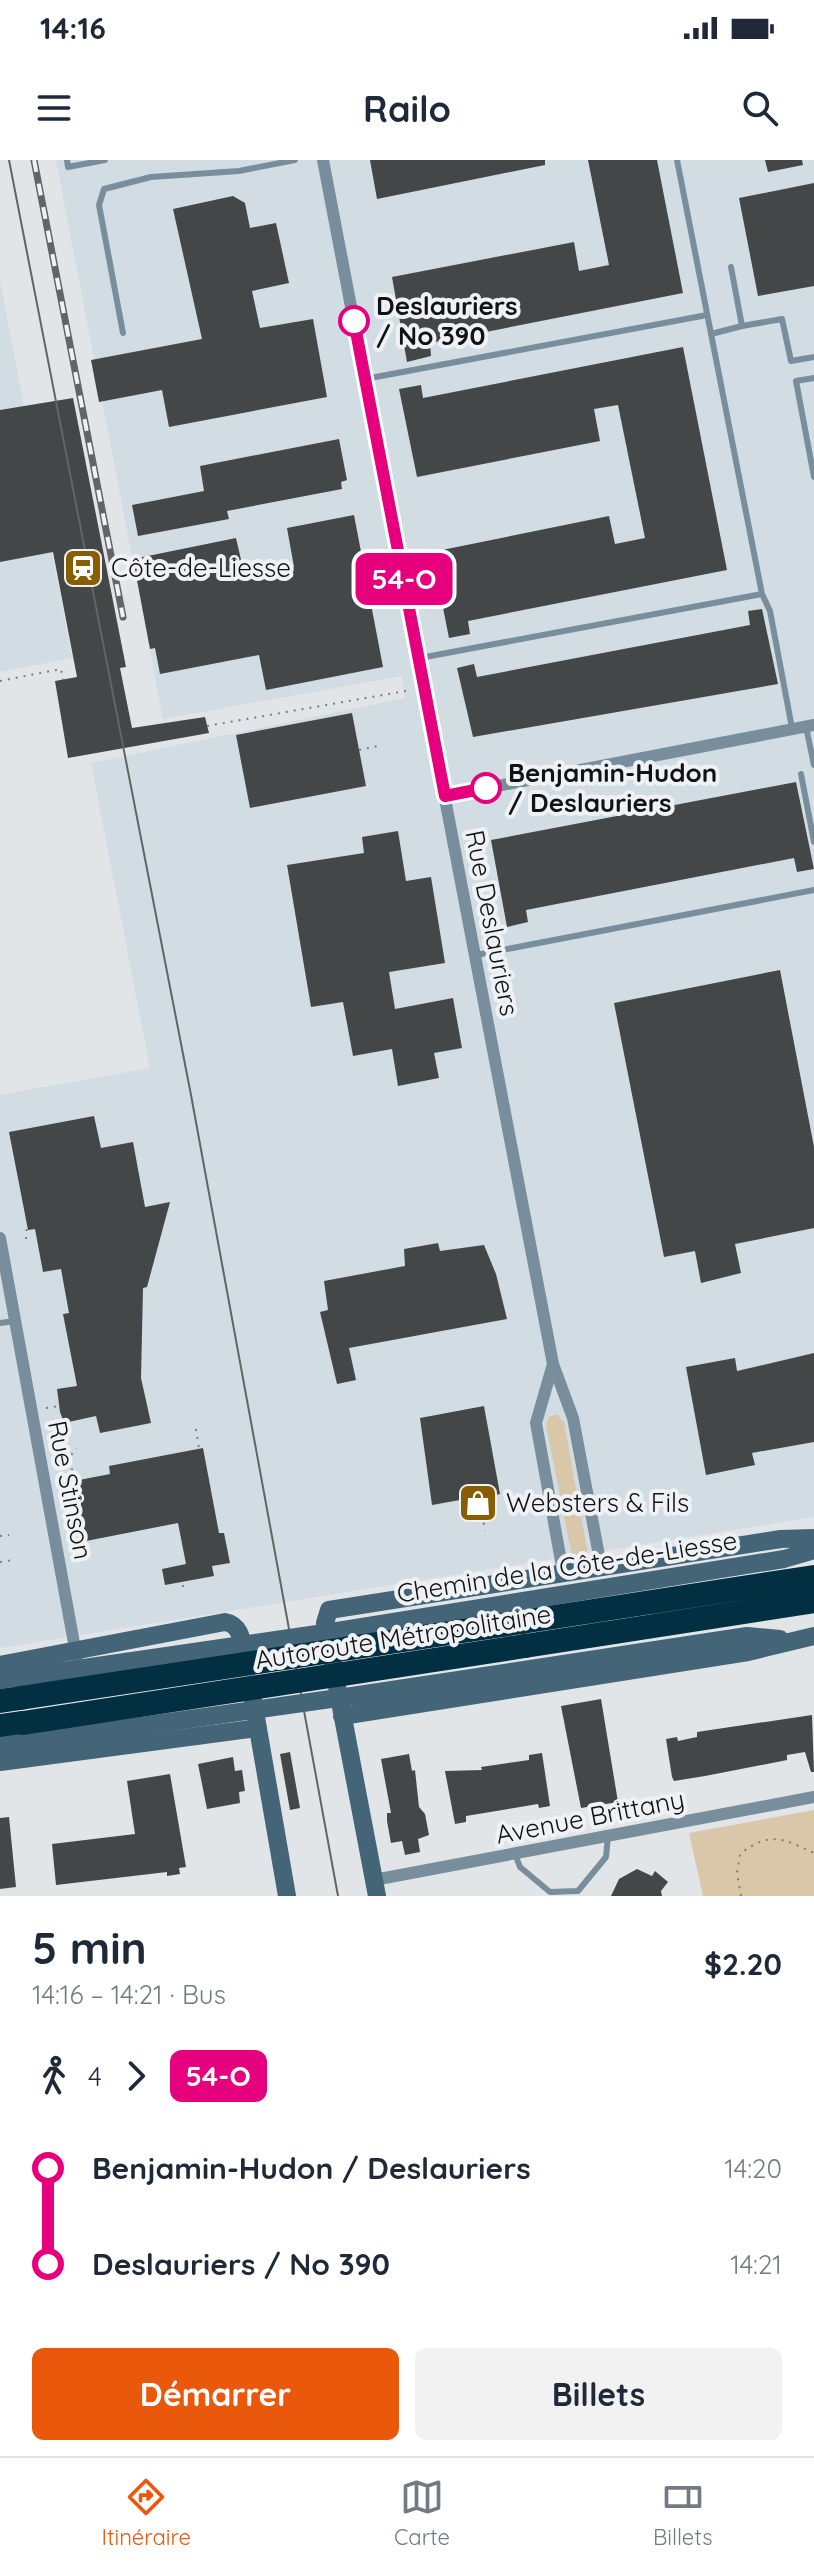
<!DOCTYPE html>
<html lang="fr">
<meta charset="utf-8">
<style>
:root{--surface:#fff;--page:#f2f2f3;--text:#1f2937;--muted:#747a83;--line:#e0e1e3;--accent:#ea580c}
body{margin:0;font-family:Quicksand,sans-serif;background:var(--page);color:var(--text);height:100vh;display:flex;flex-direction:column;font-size:30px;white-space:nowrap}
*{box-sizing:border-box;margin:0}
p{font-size:26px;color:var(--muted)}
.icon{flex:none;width:44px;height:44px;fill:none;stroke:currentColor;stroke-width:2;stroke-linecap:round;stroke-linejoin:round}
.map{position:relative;height:1736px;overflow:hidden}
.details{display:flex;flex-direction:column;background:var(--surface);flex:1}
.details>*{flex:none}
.badge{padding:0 16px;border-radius:12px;font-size:28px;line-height:52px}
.map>.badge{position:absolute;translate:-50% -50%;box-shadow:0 0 0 4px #fff}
.legs{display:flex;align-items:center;gap:12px;height:88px;padding:0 32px;font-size:26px}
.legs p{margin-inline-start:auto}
.head{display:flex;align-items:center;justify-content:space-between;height:136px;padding:0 32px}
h1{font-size:44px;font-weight:700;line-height:60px}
.action{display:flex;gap:16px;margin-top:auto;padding:16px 32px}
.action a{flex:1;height:92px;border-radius:12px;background:var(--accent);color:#fff;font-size:32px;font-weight:700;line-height:92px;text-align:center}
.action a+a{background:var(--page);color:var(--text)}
ul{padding:0 32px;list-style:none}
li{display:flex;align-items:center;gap:28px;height:96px;font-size:30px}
li i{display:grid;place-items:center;width:12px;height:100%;margin:0 10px;background:currentColor}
li i::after{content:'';width:20px;height:20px;margin:-10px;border:6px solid;border-radius:50%;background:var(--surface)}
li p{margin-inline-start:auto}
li:first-child i{background:linear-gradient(#0000 50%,currentColor 0)}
li:last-child i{background:linear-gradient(currentColor 50%,#0000 0)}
.status{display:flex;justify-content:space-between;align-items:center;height:56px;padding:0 40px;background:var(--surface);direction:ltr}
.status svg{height:22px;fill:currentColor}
header{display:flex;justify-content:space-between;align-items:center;height:104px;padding:0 32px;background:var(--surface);font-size:36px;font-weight:700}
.tab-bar{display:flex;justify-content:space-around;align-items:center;height:112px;border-top:2px solid var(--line);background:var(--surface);font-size:22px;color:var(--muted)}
.tab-bar a{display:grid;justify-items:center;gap:4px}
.tab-bar .active{color:var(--accent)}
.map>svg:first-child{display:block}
.built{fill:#d2dce3}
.green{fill:#dac7aa}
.building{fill:#444748}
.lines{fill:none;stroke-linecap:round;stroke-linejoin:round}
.path{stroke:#7b7d7e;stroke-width:2;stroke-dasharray:2 6;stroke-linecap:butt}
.lane{stroke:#788e9c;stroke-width:6}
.street{stroke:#788e9c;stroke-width:12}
.secondary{stroke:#446578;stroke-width:18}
.highway{stroke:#032f43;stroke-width:24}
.tram{stroke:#626465;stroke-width:2}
.rail-casing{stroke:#626465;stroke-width:7}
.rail{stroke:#eff2f4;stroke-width:4;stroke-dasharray:12;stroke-linecap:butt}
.secondary-bridge{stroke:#446578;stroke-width:18}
.highway-bridge{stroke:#032f43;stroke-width:24}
.line-1-casing{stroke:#fff;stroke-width:18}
.line-1{stroke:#e6007e;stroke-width:12}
.stop-1-dot{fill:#fff;stroke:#e6007e;stroke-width:4}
.labels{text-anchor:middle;stroke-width:8;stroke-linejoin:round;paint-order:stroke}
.stop-label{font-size:26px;font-weight:bold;fill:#111213;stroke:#eff2f4;text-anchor:start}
.poi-label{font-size:26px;fill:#111213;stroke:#eff2f4;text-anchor:start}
.street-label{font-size:26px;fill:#111213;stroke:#eff2f4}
</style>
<div class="status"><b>14:16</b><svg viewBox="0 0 49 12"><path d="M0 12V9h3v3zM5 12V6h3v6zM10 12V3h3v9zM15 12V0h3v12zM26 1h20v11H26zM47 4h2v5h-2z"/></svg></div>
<header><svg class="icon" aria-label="menu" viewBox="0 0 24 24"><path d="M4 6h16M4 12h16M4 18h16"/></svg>Railo<svg class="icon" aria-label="search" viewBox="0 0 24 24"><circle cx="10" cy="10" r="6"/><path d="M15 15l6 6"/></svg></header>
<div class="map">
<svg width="814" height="1736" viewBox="0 0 814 1736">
<rect width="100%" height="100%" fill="#e2e5e7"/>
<!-- built -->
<path class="built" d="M56 0H814V1357L0 1488V935L150 908 91 603 405 538 402 516 163 559Z
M0 121 72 498 0 512Z"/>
<!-- green -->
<path class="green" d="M556 1254 564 1262 587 1389V1395L572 1397 546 1265 549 1257Z
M814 1650V1736H703L689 1673Z"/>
<!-- building -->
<path class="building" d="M370 0H545V5L377 39Z
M588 0H657L683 133 430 183 431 196 407 202 392 117 574 82 579 111 609 105Z
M765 0H802L803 5 768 12Z
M814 23V126L758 136 739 38Z
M233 36 245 43 250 68 276 63 289 123 252 131 260 168 313 159 327 237 169 267 162 230 99 242 91 200 202 179 173 49Z
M683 187 727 410 468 461 470 474 449 478 432 392 609 356 615 384 645 378 618 245 594 249 600 281 417 317 399 229 421 225 423 238Z
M73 238 126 507 120 508 132 568 205 557 209 573 68 598 55 521 77 517 53 392 0 402V250Z
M339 279 347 320 341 322 342 329 227 351 229 359 138 376 132 345 204 331 200 306Z
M354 355 383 507 266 530 259 495 160 514 155 488 150 489 133 399 236 378 245 417 294 407 287 368Z
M762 449 778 524 473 577 457 508 474 504 477 517 750 465 748 451Z
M352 553 366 626 250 648 236 575Z
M796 622 814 709 797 712 794 698 526 750 528 762 507 767 491 680Z
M398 671 406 721 431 717 445 803 389 812 395 849 453 838 462 888 434 893 439 918 398 926 392 889 353 896 343 842 311 847 287 705 364 693 362 677Z
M780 810 814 987V1068L735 1084 741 1113 701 1123 695 1091 664 1097 614 843Z
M94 956 101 988 133 982 145 1047 170 1042 147 1127 143 1128 141 1218 151 1263 100 1273 96 1256 64 1263 60 1252 57 1229 77 1226 63 1154 69 1153 61 1109 43 1112 35 1069 28 1070 9 972Z
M438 1083 440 1091 484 1085 496 1114 507 1159 349 1188 356 1220 337 1224 320 1152 328 1150 324 1121 405 1106 404 1089Z
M814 1193V1282L752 1293 755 1305 706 1315 686 1207 735 1198 737 1211Z
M484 1246 500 1334 495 1335 497 1344 472 1349 471 1338 432 1345 420 1258Z
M203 1288 219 1373H224L230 1403 212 1406 214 1416 165 1425 162 1409 186 1404 178 1363 86 1381 74 1321 110 1314 109 1306Z
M601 1539 618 1642 581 1648 561 1546Z
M812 1555 814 1612H811L805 1592 787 1595V1600L705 1616 674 1621 672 1617 666 1579 677 1577 678 1581 697 1577V1572Z
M290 1592 300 1648 290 1650 280 1594Z
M542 1593 550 1646 539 1648 538 1644 466 1656V1662L455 1664 445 1611 482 1610 481 1607 529 1600V1595Z
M409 1594 412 1611 415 1610 419 1647 425 1654 429 1675 418 1679 420 1692 405 1695 402 1681 391 1683 387 1661V1653H391L381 1599Z
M233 1597 235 1611 242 1610 245 1631 239 1632 240 1643 207 1649 198 1604Z
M170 1614 186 1707 179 1708 180 1714 167 1716V1712L56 1725 52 1684 135 1674 127 1621Z
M9 1657 16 1727 0 1729V1658Z
M637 1709 652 1716 655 1711 668 1722 661 1731 662 1736H611L619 1719Z"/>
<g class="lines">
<!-- path -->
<path class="path" d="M0 521 61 509 63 520
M207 566 411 530
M359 590 378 586
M26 1079 27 1065
M46 1248 59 1246
M196 1269 199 1289
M61 1330 75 1328 70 1297 76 1288
M481 1347 485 1371
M0 1376 9 1375
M0 1402 14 1400
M183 1425 184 1433
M741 1736 737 1713 740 1694C770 1671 782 1678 814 1693"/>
<!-- lane -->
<path class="lane" d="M67 0 68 7 105 0
M677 0 762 434 770 451 792 568
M731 107 742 166 782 159 791 201 814 197
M123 173 99 45 104 29 151 17 239 11 295 0
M711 174 742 166
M814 218 796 221 814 317
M365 219 707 155
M420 498 762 434
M806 567 814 605
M801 614 814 682
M476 795 814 730
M0 1163 15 1161
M515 1694 520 1707 550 1732 578 1731 606 1697 608 1676"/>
<!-- street -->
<path class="street" d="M323 0 553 1204 573 1258 601 1406
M445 636 814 565
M0 1078 80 1516
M553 1204 536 1263 563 1412
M374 1720 814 1637"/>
<!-- secondary -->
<path class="secondary" d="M331 1472 784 1399 814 1390
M0 1505 225 1462C242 1465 242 1483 245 1497
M252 1534 287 1736
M352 1536 747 1476 780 1479
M342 1556 748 1492 814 1476
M0 1602 258 1568
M377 1736 325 1463 329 1450 781 1379 814 1378"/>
<!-- highway -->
<path class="highway" d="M522 1462 814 1417
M525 1486 814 1441
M0 1541 20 1538
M0 1566 23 1563"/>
<!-- tram -->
<path class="tram" d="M9 0 191 935 338 1736"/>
<!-- rail casing -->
<g class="rail-casing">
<path id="rail" d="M34 0 123 457"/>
</g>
<!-- rail -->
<use href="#rail" class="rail"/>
<!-- secondary-bridge -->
<path class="secondary-bridge" d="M0 1520 331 1472
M0 1586 352 1536"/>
<!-- highway-bridge -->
<path class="highway-bridge" d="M20 1538 522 1462
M23 1563 525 1486"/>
</g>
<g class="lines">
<!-- line-1 casing -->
<g class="line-1-casing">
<path id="line-1" d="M354 161 445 636 486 628"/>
</g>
<!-- line-1 -->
<use href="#line-1" class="line-1"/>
</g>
<!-- icons -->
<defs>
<g id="station-square" transform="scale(2)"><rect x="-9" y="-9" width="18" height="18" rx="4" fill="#895e00" stroke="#eff2f4"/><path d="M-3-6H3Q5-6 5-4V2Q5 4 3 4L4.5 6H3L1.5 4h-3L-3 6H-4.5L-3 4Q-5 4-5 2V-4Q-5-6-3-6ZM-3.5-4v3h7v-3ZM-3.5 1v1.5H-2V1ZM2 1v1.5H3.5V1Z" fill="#fff"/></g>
<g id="shop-square" transform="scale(2)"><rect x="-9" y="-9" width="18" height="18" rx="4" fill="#895e00" stroke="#eff2f4"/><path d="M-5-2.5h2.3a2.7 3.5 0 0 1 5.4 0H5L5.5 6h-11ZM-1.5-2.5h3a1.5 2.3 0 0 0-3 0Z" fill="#fff"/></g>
</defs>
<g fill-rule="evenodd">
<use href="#station-square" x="83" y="408"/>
<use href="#shop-square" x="478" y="1343"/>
</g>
<!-- markers -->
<g class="stop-1-dot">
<circle cx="354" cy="161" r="14"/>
<circle cx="486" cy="628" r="14"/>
</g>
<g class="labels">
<!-- stop labels -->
<g class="stop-label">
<text x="376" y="155">Deslauriers<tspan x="376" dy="30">/ No 390</tspan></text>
<text x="508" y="622">Benjamin-Hudon<tspan x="508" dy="30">/ Deslauriers</tspan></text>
</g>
<!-- poi labels -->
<g class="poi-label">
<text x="111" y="417">Côte-de-Liesse</text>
<text x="506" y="1352">Websters &amp; Fils</text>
</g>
<!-- street labels -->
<g class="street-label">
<text transform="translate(492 763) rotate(79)" y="9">Rue Deslauriers</text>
<text transform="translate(70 1330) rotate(79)" y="9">Rue Stinson</text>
<text transform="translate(567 1407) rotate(-9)" y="9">Chemin de la Côte-de-Liesse</text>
<text transform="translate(403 1477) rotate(-9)" y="9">Autoroute Métropolitaine</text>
<text transform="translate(590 1657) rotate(-11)" y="9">Avenue Brittany</text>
</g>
</g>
</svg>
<b class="badge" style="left:404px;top:419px;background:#e6007e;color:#fff">54-O</b>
</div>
<section class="details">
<div class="head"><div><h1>5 min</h1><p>14:16 – 14:21 · Bus</p></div><b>$2.20</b></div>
<div class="legs"><svg class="icon" aria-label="walk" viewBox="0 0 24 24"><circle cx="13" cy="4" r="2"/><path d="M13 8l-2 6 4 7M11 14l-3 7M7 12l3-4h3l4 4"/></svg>4<svg class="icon" aria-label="forward" viewBox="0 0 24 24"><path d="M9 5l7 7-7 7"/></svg><b class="badge" style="background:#e6007e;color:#fff">54-O</b></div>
<ul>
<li><i style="color:#e6007e"></i><b>Benjamin-Hudon / Deslauriers</b><p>14:20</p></li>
<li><i style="color:#e6007e"></i><b>Deslauriers / No 390</b><p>14:21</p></li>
</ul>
<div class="action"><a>Démarrer</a><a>Billets</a></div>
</section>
<nav class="tab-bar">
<a class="active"><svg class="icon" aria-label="directions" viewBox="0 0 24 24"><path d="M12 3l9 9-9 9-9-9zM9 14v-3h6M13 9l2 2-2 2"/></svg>Itinéraire</a>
<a><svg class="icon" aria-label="map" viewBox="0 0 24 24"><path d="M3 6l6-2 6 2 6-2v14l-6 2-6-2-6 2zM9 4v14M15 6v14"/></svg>Carte</a>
<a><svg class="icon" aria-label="tickets" viewBox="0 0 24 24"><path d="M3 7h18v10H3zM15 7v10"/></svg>Billets</a>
</nav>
